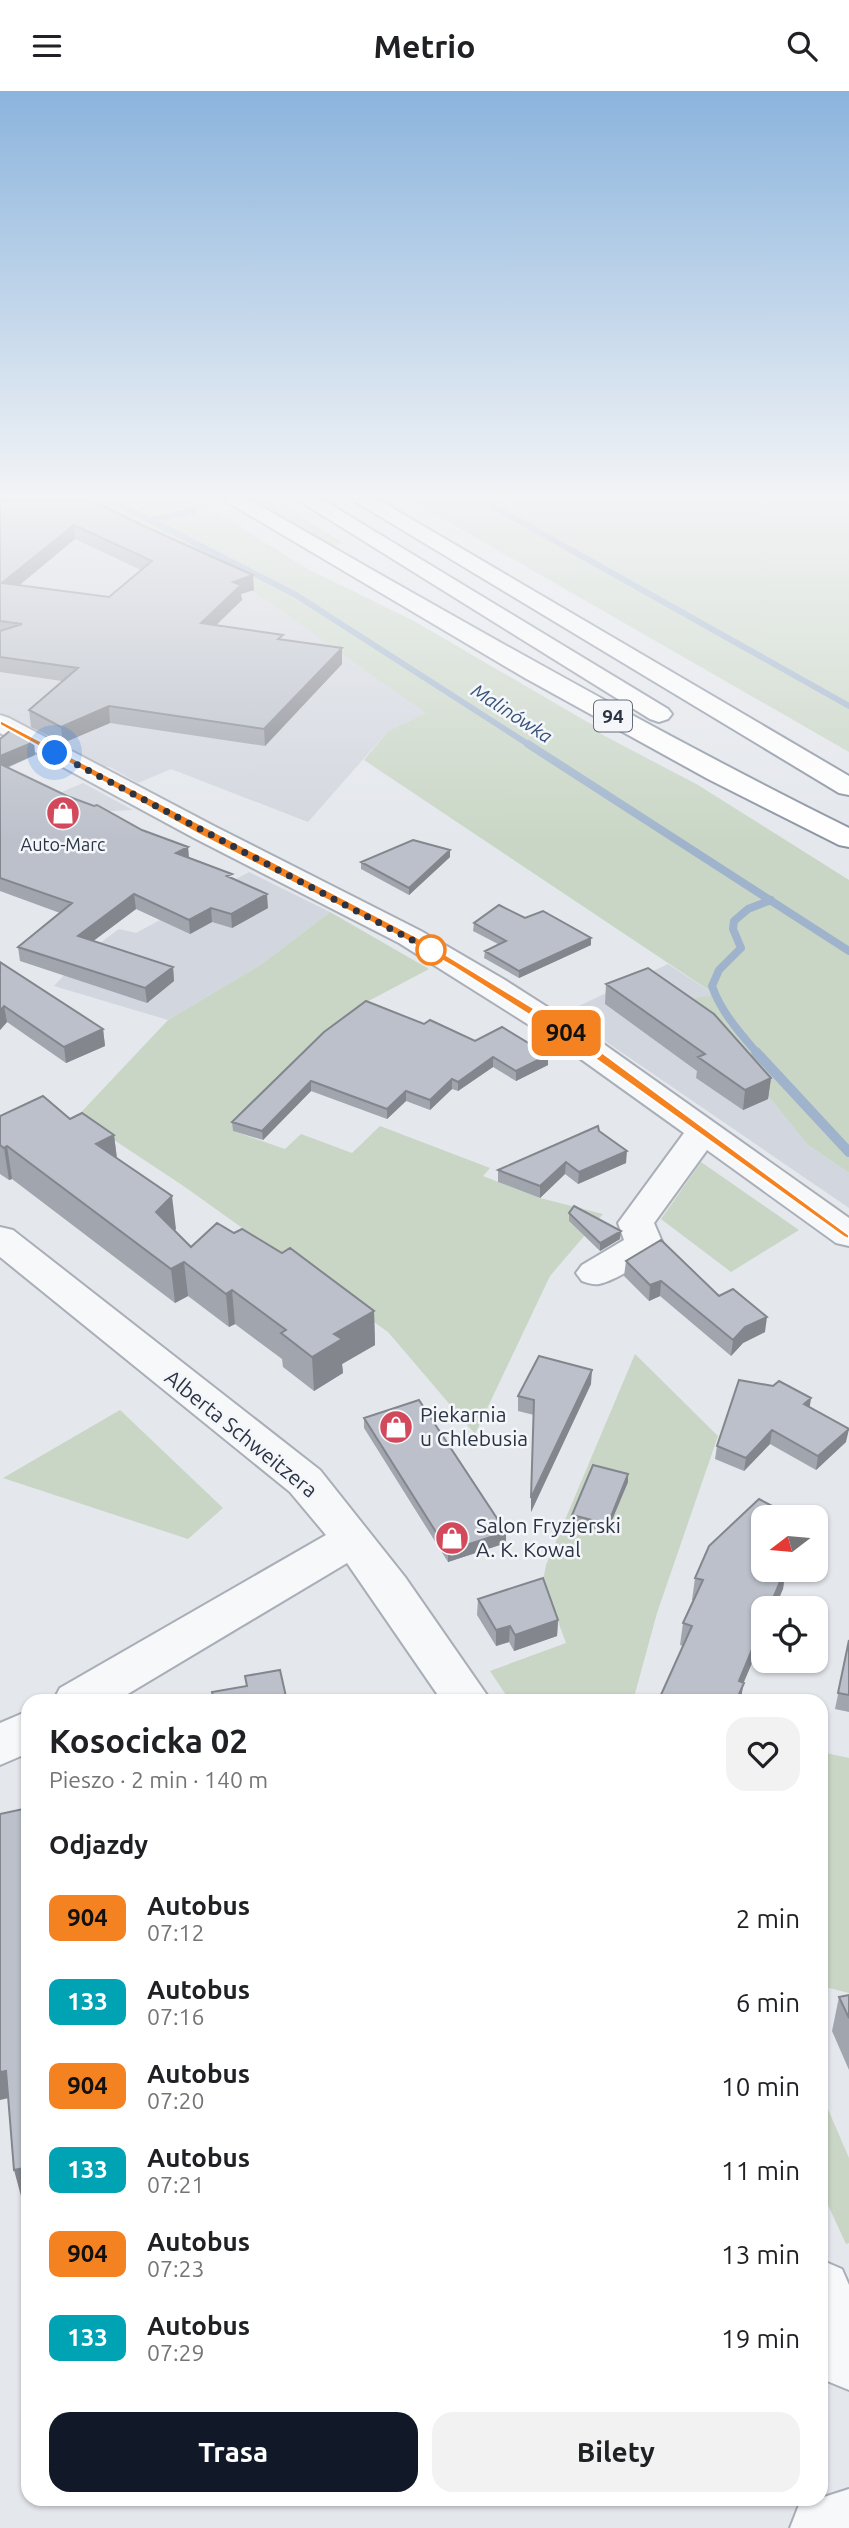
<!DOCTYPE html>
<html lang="pl">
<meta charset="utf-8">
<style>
:root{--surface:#fff;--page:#f2f2f2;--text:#202124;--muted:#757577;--accent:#111827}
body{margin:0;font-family:Ubuntu,sans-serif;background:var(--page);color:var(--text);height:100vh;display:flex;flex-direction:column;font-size:26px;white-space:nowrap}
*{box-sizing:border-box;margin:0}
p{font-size:23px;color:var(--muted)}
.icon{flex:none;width:38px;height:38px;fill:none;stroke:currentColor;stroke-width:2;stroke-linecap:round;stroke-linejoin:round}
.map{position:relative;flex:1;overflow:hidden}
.drawer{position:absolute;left:21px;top:1603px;width:807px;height:812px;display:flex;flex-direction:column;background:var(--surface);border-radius:21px;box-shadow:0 2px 5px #0004}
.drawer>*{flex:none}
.badge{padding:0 14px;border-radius:10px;font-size:24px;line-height:46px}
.needle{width:46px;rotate:254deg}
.controls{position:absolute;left:751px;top:1414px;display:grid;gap:14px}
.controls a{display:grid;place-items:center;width:77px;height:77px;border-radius:14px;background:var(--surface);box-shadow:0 2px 5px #0004;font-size:35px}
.you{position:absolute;width:35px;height:35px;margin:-18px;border:5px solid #fff;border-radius:50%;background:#1a73e8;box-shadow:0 0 0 10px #1a73e833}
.map>.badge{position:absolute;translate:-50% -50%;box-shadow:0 0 0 4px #fff}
h2{padding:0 28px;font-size:26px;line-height:63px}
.round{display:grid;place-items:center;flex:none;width:74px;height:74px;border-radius:21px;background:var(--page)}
.head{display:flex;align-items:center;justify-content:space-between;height:119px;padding:0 28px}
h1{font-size:33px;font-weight:600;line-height:52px}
.cta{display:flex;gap:14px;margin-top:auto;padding:14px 28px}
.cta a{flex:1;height:80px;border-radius:21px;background:var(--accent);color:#fff;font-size:28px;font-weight:600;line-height:80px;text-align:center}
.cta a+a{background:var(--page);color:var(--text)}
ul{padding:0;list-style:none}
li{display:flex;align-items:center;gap:21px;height:84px;padding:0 28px}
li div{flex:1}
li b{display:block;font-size:26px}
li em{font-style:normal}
li .badge{min-width:77px;font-weight:700;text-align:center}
header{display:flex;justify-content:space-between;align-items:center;height:91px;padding:0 28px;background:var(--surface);font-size:32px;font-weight:600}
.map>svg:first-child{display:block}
.built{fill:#d2d6de}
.green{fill:#c9d6c5}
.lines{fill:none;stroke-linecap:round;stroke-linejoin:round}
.stream-far2{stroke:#9fb4cc;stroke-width:6}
.stream-far1{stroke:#9fb4cc;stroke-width:8}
.stream{stroke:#9fb4cc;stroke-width:10}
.minor-casing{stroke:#a9aeb7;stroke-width:4}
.highway-casing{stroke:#8b94a3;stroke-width:4}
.minor{fill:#f7f8fa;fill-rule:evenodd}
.highway{fill:#fff;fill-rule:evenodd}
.wall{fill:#a1a5ae;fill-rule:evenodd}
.shaded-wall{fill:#83868d}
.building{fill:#bbc0ca;stroke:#83868d;stroke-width:2;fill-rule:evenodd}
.line{fill:#f58220;stroke:#fff;stroke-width:2}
.walk{stroke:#2b3445;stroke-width:7;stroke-dasharray:0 12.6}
.stop-dot{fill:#fff;stroke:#f58220;stroke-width:3.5}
.labels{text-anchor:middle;stroke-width:5;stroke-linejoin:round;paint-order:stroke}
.far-poi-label{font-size:18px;fill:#2b3445;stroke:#f4f6f9}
.far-water-label{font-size:19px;font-style:italic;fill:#34527a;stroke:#f4f6f9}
.shield{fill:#f4f6f9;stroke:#676e7b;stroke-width:2}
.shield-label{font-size:19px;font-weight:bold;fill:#2b3445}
.poi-label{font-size:21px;fill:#2b3445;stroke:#f4f6f9;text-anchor:start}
.street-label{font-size:21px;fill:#2b3445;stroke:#f4f6f9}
</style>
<header><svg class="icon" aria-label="menu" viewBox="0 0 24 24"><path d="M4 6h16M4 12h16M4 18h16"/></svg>Metrio<svg class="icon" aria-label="search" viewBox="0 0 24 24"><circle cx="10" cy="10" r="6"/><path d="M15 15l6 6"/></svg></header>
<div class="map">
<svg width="849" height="2437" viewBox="0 0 849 2437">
<rect width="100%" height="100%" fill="#e4e7ec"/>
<!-- built -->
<path class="built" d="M0 409 88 422 257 503 427 622 388 640 308 731 171 678 138 692 110 676 101 675 0 621Z
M83 692 133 719 91 721 29 715Z
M249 781 330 821 262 873 168 929 54 895 80 867 119 838 136 842Z
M668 873 717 905 691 908 808 1054 849 1082V1117L564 922Z"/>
<!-- green -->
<path class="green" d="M66 409H192L231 430 306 477 414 530 596 636 601 643 698 694 849 789V1082L808 1054 690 908 716 904 364 669 388 640 426 622 257 503Z
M246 409H275L345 453 327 455Z
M410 409H849V661Z
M330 821 429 878 359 915 233 1040 285 1058 301 1043 352 1062 380 1035 490 1077 483 1085 540 1107 603 1123 550 1185 475 1343 388 1241 182 1094 111 1047 70 1033 168 929 262 873Z
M701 1071 799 1139 731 1181 661 1128Z
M635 1263 718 1345 657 1522 633 1610H510L490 1580 566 1552 543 1490 546 1474Z
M120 1319 223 1417 188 1448 3 1387Z
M821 1661 849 1667V1902L821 1895Z
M821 2002 849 2067V2152L846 2153 821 2099Z"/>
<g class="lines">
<!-- stream-far2 -->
<path class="stream-far2" d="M111 409 296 504 531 655
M482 409 849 615
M151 429 194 420"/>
<!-- stream-far1 -->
<path class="stream-far1" d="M528 653 849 860
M757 962C740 942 721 921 712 895L719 879 741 857 733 838 734 830 748 818 771 809"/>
<!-- stream -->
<path class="stream" d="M756 961 849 1061"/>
<!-- minor casing -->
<g class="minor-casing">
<path id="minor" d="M0 624 9 627 214 735 421 840 505 889 588 942 849 1127V1155L836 1152 707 1059 654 1132 663 1153C654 1166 615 1190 599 1193 593 1194 588 1192 582 1190L576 1182 582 1174 624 1149 618 1132 684 1042 564 956 399 852 194 747 0 642Z
M0 1136 13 1139 320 1379 405 1486 491 1610H442L347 1472 116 1610H53L60 1597 326 1444 290 1401 0 1166Z
M28 1620V1662L0 1674V1632Z
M821 2169 842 2178 849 2194V2299L827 2290 821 2274Z
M849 2398V2437H790L799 2414Z"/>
</g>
<!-- highway casing -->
<g class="highway-casing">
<path id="highway" d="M224 409H250C448 522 645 636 849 737V756L839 754 708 688 525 587Z
M298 409H323L668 618 672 623 668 628 659 631 650 628Z
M353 409H379L849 685V704L839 702Z"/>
</g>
<!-- minor -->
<use href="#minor" class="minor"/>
<!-- highway -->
<use href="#highway" class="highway"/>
</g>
<!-- wall -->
<path class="wall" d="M0 409 102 414 254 499 241 503 242 509 215 534 283 549 342 557V573L265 655 110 632 63 652 31 636 29 619 62 590 0 581ZM75 448 141 479 109 506 19 494Z
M0 648 34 651 35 664 7 677 142 739 188 756 189 767 232 787 268 817 232 837 212 831 190 843 136 818 93 850 173 876 174 890 147 912 20 870 18 856 60 822 0 800Z
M450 766 409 804 361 778V771Z
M525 827 591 854 519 887 484 867 485 860 498 853 473 840 474 832Z
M0 871 103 938 105 955 66 972 7 931 0 939Z
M606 893 771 987 768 1008 743 1019 696 987 697 980 605 913Z
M424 933 548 974 516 990 493 976 458 1000 452 998 430 1019 406 1010 387 1028 311 1000 263 1049 233 1040 232 1031Z
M0 1025 70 1028 114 1044 117 1067 176 1138 174 1139 191 1156 234 1142 374 1220 375 1254 342 1273 343 1282 314 1300 283 1276 282 1268 235 1233 229 1236 188 1205 175 1212 12 1088 9 1089 0 1083Z
M599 1040 626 1072 578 1093 565 1083 540 1107 498 1091V1079Z
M569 1122 620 1148 600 1160 569 1130Z
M626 1170 765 1241 743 1252 731 1265 660 1205 649 1210 624 1185Z
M591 1293 531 1421 534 1324 518 1320V1305Z
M811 1307 809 1316 846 1351 816 1379 770 1353 744 1380 715 1368 717 1355Z
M364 1327 506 1441V1452L448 1471 364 1337Z
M628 1391 607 1441 572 1432V1424Z
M763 1479H795L784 1490 783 1498 763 1517V1546L743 1593 741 1610H659L660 1606 683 1555 680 1554 683 1532 694 1509H692L695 1487Z
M478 1508 558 1529 557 1545 514 1560 509 1551 496 1555 477 1524Z
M849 1549V1621L835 1618Z
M849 1904V1979L832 1940 839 1906Z"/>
<!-- shaded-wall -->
<path class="shaded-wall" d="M74 434 75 448 4 507 2 492Z
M253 484 254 499 241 503 242 509 202 548 201 532 233 491Z
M342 557V573L265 655 264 638Z
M109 615 110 632 63 652 61 636Z
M34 651 35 664 0 679V665Z
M188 756 189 770 176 762Z
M450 759V766L409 804V797Z
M134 803 136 818 80 860 78 845Z
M267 803 268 817 232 837 231 823Z
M211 817 212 831 190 843 189 829Z
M591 847V854L519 887V880Z
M173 876 174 890 147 912 145 897Z
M4 915 7 931 0 939V920Z
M103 938 105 955 66 972 64 956Z
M548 964V974L516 990V980Z
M493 966V976L458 1000V991Z
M771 987 768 1008 743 1019 745 999Z
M452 988V998L430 1019V1009Z
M311 990V1000L263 1049 262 1040Z
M406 1000V1010L387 1028V1018Z
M114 1044 118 1077 96 1053Z
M7 1055 12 1088 9 1089 4 1057Z
M627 1060 626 1072 578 1093 579 1081Z
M566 1071 565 1083 540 1107V1095Z
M172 1105 176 1138 160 1154 156 1121Z
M621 1140 620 1148 600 1160V1152Z
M184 1171 188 1205 175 1212 171 1178Z
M661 1190 660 1205 649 1210 650 1194Z
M232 1199 235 1233 229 1236 226 1203Z
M374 1220 375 1254 342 1273 343 1282 314 1300 312 1266 334 1243Z
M767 1226 765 1241 743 1252 731 1265 733 1249 745 1236Z
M592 1279 591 1293 531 1421V1407Z
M811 1307 809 1321 804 1313Z
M849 1338 846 1351 816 1379 818 1365Z
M772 1339 770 1353 744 1380 746 1367Z
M628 1383V1391L607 1441 608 1433Z
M506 1441V1452L448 1471V1460Z
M781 1479H795L784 1490 783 1498 775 1517H769Z
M558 1529 557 1545 514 1560 515 1544Z
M763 1532V1546L743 1593 741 1610H736L739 1590Z
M510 1535 509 1551 496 1555V1539Z
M6 1980 13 2006 0 2009V1981Z
M24 2077 28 2104 21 2105 14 2079Z"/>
<!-- building -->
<path class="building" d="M0 409H90L102 411 99 413 148 437 253 484 233 491 241 494 201 532 283 544 278 548 342 557 264 638 109 615 61 636 29 619 78 577 0 566V540L22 533 0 530ZM74 434 152 470 109 506 2 492Z
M11 639 34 651 0 665V648Z
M0 673 67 705 94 715 97 714 142 739 188 756 176 762 232 783 227 785 267 803 231 823 211 817 189 829 134 803 78 845 173 876 145 897 18 856 72 812 0 787Z
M413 749 450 759 409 797 361 771Z
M499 814 525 827 543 820 591 847 519 880 485 860 506 850 474 832Z
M0 871 103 938 64 956 4 915 0 920Z
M648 877 714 923 771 987 745 999 698 966 705 963 606 893Z
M366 910 424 933 430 929 475 950 502 936 548 964 516 980 493 966 458 991 452 988 430 1009 406 1000 387 1018 311 990 262 1040 232 1031 324 941Z
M43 1005 70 1028 82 1022 114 1044 96 1053 172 1105 156 1121 191 1156 217 1132 234 1142 242 1138 282 1162 290 1157 374 1220 334 1243 342 1248 312 1266 281 1242 286 1239 232 1199 226 1203 184 1171 171 1178 7 1055 4 1057 0 1054V1025Z
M598 1035 599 1040 627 1060 579 1081 566 1071 540 1095 498 1079Z
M574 1115 621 1140 600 1152 569 1122Z
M661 1149 719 1205 733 1198 767 1226 745 1236 733 1249 661 1190 650 1194 626 1170Z
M539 1265 592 1279 531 1407 534 1309 518 1305Z
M739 1289 773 1295 779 1290 811 1307 804 1313 849 1338 818 1365 772 1339 746 1367 717 1355Z
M419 1309 506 1441 448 1460 364 1327Z
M593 1374 628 1383 608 1433 572 1424Z
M759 1408 793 1426H763V1479H785L769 1517H763V1532L739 1590 744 1592 736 1610H672L660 1606 692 1535 683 1532 703 1489 695 1487 709 1455Z
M543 1487 558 1529 515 1544 510 1535 496 1539 478 1508Z
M849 1549V1604L838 1602Z
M280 1579 287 1610H214L212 1601 247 1595 245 1585Z
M28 1717V2123L24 2077 14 2079 6 1980 0 1981V1723Z
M849 1904V1927L839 1906Z"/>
<!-- sky -->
<linearGradient id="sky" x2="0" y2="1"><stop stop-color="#8bb4dd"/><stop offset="0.54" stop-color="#f3f4f6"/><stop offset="1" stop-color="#f3f4f6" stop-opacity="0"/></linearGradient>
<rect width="849" height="751" fill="url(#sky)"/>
<!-- line -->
<path class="line" d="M0 629 413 844 581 946 849 1144V1148L844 1146 572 951 454 876 406 849 200 744 0 634Z"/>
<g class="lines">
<!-- walk -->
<path class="walk" d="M55 662 431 859"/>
</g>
<!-- icons -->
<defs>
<g id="shop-disc" transform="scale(1.75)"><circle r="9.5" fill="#d1495b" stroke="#f4f6f9"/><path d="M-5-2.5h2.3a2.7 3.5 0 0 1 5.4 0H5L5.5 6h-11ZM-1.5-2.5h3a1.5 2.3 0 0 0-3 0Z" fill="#fff"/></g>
</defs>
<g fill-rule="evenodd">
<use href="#shop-disc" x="63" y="722"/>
<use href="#shop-disc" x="396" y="1336"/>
<use href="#shop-disc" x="452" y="1447"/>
</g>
<!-- markers -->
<circle class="stop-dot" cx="431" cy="859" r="14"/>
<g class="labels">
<!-- far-poi labels -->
<g class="far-poi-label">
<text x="63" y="760">Auto-Marc</text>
</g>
<!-- far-water labels -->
<g class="far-water-label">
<text transform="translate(512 622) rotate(33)" y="7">Malinówka</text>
</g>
<!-- shield labels -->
<rect class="shield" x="594" y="609.5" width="38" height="31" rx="5"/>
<g class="shield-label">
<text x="613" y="632">94</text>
</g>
<!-- poi labels -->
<g class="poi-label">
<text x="420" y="1331">Piekarnia<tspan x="420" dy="24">u Chlebusia</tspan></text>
<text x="476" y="1442">Salon Fryzjerski<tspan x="476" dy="24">A. K. Kowal</tspan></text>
</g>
<!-- street labels -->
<g class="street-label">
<text transform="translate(241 1343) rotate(39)" y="7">Alberta Schweitzera</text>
</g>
</g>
</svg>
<div class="controls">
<a><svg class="needle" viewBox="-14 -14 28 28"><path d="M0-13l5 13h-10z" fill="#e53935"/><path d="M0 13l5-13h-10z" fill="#757577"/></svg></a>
<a><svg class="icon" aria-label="locate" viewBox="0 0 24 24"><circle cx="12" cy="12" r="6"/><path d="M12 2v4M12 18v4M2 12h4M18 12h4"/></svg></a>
</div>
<div class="you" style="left:55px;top:662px"></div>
<b class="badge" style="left:566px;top:942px;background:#f58220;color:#111">904</b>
<section class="drawer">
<div class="head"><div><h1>Kosocicka 02</h1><p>Pieszo · 2 min · 140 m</p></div><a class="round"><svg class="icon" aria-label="heart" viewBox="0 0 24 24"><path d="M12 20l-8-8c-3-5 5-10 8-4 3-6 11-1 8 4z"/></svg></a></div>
<h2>Odjazdy</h2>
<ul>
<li><span class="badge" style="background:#f58220;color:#111">904</span><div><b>Autobus</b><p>07:12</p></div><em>2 min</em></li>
<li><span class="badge" style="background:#00a3b4;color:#fff">133</span><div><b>Autobus</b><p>07:16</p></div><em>6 min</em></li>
<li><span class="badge" style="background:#f58220;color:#111">904</span><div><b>Autobus</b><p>07:20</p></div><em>10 min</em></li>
<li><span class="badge" style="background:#00a3b4;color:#fff">133</span><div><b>Autobus</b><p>07:21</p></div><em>11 min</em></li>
<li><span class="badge" style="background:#f58220;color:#111">904</span><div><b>Autobus</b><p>07:23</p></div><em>13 min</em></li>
<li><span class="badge" style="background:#00a3b4;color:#fff">133</span><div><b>Autobus</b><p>07:29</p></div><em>19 min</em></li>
</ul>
<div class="cta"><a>Trasa</a><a>Bilety</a></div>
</section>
</div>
